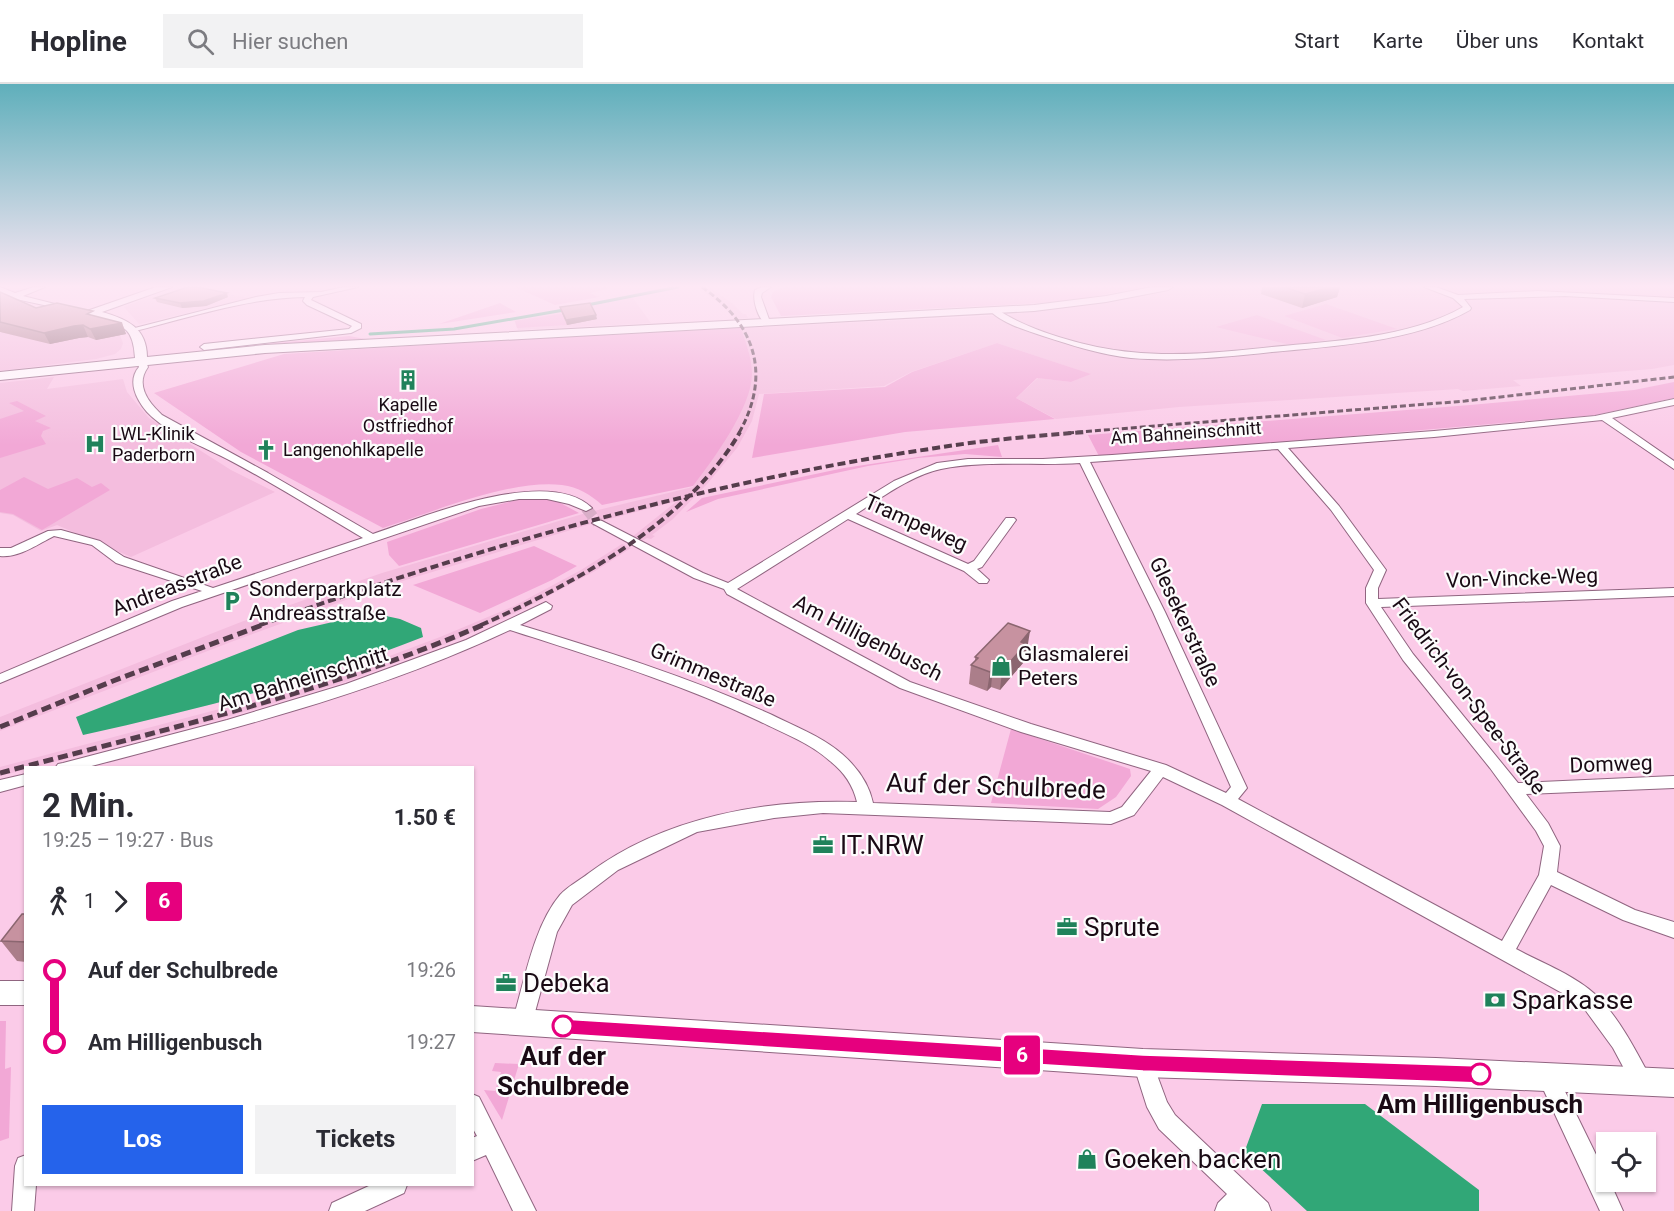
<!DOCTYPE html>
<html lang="de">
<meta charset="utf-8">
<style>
:root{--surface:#fff;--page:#f2f2f3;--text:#2b2b33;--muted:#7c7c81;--line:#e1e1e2;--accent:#2563eb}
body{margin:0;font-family:Roboto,sans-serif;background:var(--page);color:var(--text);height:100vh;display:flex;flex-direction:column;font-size:22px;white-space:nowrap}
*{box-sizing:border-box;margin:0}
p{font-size:20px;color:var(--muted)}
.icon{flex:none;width:33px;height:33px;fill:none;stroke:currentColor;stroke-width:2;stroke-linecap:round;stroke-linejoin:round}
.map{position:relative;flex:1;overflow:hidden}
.sheet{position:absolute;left:24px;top:682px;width:450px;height:420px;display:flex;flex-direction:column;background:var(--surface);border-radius:0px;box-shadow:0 2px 4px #0004}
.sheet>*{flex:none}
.badge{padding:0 12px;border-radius:4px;font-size:21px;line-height:39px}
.controls{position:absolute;left:1596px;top:1048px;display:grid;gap:12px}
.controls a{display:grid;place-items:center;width:60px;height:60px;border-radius:0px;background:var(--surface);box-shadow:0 2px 4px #0004;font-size:30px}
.map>.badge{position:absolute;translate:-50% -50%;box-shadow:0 0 0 3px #fff}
.legs{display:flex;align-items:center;gap:9px;height:66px;padding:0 18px;font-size:20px}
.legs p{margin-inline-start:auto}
.overview{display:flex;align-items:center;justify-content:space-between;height:102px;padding:0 18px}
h1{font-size:33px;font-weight:700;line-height:45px}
.button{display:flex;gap:12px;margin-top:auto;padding:12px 18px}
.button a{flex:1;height:69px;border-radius:0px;background:var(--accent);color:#fff;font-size:24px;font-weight:700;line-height:69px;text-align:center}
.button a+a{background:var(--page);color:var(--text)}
ul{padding:0 18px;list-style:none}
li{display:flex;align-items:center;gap:21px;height:72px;font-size:22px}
li i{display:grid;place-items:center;width:9px;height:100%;margin:0 8px;background:currentColor}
li i::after{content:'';width:15px;height:15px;margin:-8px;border:4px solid;border-radius:50%;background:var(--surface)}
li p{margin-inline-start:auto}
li:first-child i{background:linear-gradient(#0000 50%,currentColor 0)}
li:last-child i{background:linear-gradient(currentColor 50%,#0000 0)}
header{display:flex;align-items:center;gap:36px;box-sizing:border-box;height:84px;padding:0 30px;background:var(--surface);border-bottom:2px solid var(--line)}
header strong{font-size:28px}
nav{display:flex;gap:33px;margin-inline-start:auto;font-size:21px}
.search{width:420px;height:54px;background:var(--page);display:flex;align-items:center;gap:15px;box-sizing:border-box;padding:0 21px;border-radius:0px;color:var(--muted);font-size:22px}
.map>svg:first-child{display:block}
.built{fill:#f4bdde;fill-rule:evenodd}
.green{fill:#f2a8d6}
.water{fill:#31a777}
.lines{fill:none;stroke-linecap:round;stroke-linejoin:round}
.stream{stroke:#31a777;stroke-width:3}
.minor-tunnel{stroke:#d9aec8;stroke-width:11;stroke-dasharray:11 6;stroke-linecap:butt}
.minor-casing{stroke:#906580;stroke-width:2}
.secondary-casing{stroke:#906580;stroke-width:2}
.minor{fill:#fff;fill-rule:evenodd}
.secondary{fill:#fff;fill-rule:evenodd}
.rail-far2{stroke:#553d4c;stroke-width:3;stroke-dasharray:6 3;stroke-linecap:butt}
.rail-far1{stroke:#553d4c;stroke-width:4;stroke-dasharray:8 4;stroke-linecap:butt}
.rail{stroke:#553d4c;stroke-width:5;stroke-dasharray:10 5;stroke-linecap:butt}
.wall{fill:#ab7e8a}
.shaded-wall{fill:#8b6670}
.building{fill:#c792a0;stroke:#8b6670;stroke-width:1.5}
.line-1{fill:#e6007e;stroke:#fff;stroke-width:1.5}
.stop-1-dot{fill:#fff;stroke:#e6007e;stroke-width:3}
.labels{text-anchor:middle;stroke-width:4.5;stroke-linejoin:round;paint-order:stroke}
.far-poi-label{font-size:18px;fill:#190a14;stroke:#fcfcfc;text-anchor:start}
.far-street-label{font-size:18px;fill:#190a14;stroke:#fcfcfc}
.street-label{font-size:21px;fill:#190a14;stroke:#fcfcfc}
.poi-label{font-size:21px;fill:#190a14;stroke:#fcfcfc;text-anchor:start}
.near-street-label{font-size:26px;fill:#190a14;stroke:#fcfcfc}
.near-poi-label{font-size:26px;fill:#190a14;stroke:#fcfcfc;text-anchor:start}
.near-stop-label{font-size:26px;font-weight:bold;fill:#190a14;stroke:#fcfcfc}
</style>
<header>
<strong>Hopline</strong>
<div class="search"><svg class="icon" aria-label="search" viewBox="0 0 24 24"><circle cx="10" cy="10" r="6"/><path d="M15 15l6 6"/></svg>Hier suchen</div>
<nav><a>Start</a><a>Karte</a><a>Über uns</a><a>Kontakt</a></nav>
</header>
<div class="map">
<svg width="1674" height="1127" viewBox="0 0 1674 1127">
<rect width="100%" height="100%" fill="#fbcbe8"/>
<!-- built -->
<path class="built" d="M175 203H191L249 214 145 239 139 240 124 223Z
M710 203 733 220 743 230H746L748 234 736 235 719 219 698 204Z
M1177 203H1674V281L1652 285 1513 296 1521 302 1463 307 1458 305 1179 323 1056 335 1016 314 1038 294 1071 298 1090 290 997 259 911 288 884 302 759 310 752 337 737 364 708 399 673 435 652 451 655 452 651 455 647 454 642 457 632 453 677 417 602 437 594 427 693 403 749 269 741 244 1008 231 1130 214ZM1285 232 1395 245 1342 254Z
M632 213 651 239 518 246 514 236Z
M58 229 119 249 123 259 121 265 115 270 96 275 0 287V249Z
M54 293 47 305 123 295 127 308 149 334 231 386 275 408 131 473 57 441 41 447 13 431 0 429V299Z
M586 429 594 439 376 505 231 558 0 647V633L241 538 382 489Z
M622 460 631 464 595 487 524 525 446 560 345 598 217 636 0 692V683L246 618 355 585 440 553 514 522 581 486Z"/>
<!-- green -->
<path class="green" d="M515 203H613L590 209 599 213 555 221Z
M784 203H1146L1063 218 781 232 771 213 773 208Z
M500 219 516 228 439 240Z
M1326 220 1397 245 1342 254 1284 232Z
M566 229 571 238 566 241 517 244 515 237Z
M1257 231 1326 256 1291 261 1216 243Z
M741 244C746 259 752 274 752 290 752 323 713 376 693 402L602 421C591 411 578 403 562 401 510 395 433 428 383 444L241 368 154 309 284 270 486 257Z
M349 252 366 255 203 266Z
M997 259 1091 290 1071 298 1037 294 1016 314 1055 335 905 348 752 374 764 310 885 303 912 288Z
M1674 298V314L1595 331 1100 374 1088 351 1470 321 1634 306Z
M17 317 46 332 35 337 51 344 43 347 41 352 46 360 0 374V335L24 327 9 319Z
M998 361 1002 373 965 370 918 374 868 382 718 415 686 428 702 414 844 384Z
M24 393 48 405 77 394 92 403 101 399 110 406 42 446 13 430 0 428V406Z
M521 415 555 416 579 429 399 482 389 471 387 458 481 425Z
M534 462 577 482 552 496 480 529 413 501Z
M1011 645 1130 685 1131 692 1116 713 1098 725 991 719Z
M0 937H6L5 985 11 983 9 1054 0 1057Z
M495 979 519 980 502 1036 484 1006 495 1007 501 988 492 987Z"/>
<!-- water -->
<path class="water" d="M372 529 400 535 421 544 423 553C313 597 198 625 83 651L76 633 298 546Z
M1262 1020H1365L1479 1106V1127H1307L1244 1069Z"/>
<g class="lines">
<!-- stream -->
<path class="stream" d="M587 221 678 203
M370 250 454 245 564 226"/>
<!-- minor-tunnel -->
<path class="minor-tunnel" d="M586 424 598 439"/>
<!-- minor casing -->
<g class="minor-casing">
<path id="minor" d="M0 203 15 209 34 203H45L23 212 71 224 67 226 11 214 0 208Z
M344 203H358L313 213 311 216 361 240V244L351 249 204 266 200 263 204 260 349 245 352 242 307 221 303 217 305 213C246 214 188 234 131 248L127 246 256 213 279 209 321 208Z
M762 203H771L762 209 761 213 770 238 766 240C758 235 752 216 755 206Z
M1424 203H1436L1458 211 1538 207 1674 214V218L1565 212 1464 215 1471 224 1470 226C1414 258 1335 262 1272 268 1226 273 1177 278 1131 274 1101 271 1071 261 1043 252 1025 246 1004 240 990 227L997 225C1027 247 1093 265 1131 268 1177 273 1226 268 1272 263 1333 257 1409 254 1463 223L1453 214Z
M142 274 145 275 148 283C135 301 148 318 162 331L268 389 373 450C423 433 548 381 592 424L586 427 569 420 547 415H519L479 422 182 523 0 599V590L172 517 202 507 116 479 92 461 54 452C38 460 19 474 0 472V464H11L48 447 61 446 100 457 124 473 213 504 363 454C319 428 276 401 231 377 203 362 169 351 147 328 136 315 127 297 139 283L138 277Z
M1674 315V321L1612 334 1674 377V385L1602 336 1434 353 1288 364 1339 422 1386 486 1378 504V515L1674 504V512L1381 523 1413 570 1518 699 1674 692V704L1526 710 1548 739 1560 762 1557 788 1635 826 1674 838V854L1623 836 1551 801 1516 865C1544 880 1580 893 1601 916 1621 938 1635 965 1649 991L1652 998 1649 1005 1642 1008 1635 1005 1613 964 1586 927 1564 910 1222 721 1163 693 1134 731 1111 740 823 729 774 734 697 748 618 786 572 821 557 848 532 939 529 945 522 948 515 945 512 939C524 900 533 843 560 811 567 803 580 796 589 789 664 733 765 715 857 718 853 701 844 688 830 677 810 659 783 649 759 637 679 599 594 573 510 546 375 610 228 646 84 684H55L58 680 63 679 227 636 346 600 466 556 546 518 552 522 551 525 520 541C605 567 689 593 770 630 794 642 821 652 842 670 857 683 869 700 873 719L1110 728 1122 723 1151 687 1021 648 900 604 727 510 724 505 694 494 592 439 598 436 602 437 703 489 728 499 894 397 937 379 968 375H1043L1112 371 1434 347 1595 332ZM1278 365 1331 426 1374 486 1366 504V519L1403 576 1490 684 1536 747 1544 762 1539 791 1502 857 1238 715 1247 704 1165 528 1090 378ZM1080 379 1153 528 1231 703 1226 709 1166 681 1031 640 910 598 737 505 848 435 964 487 979 499H987L989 496 977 485 982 483 1016 436 1014 434H1006L974 477 968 480 856 430C881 414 912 391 941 385 984 376 1036 382 1080 379Z
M26 690V701L0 708V696Z
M1143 970 1150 972 1167 1018 1175 1031 1268 1119 1271 1127H1215L1218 1119 1227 1110 1159 1045 1147 1023 1133 979 1136 972Z
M1548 984 1555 987 1606 1091V1098H1610L1623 1127H1600L1538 994 1541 987Z
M472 1010 479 1013 536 1127H513L486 1071 472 1077V1054L477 1052 472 1043Z
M26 1071V1101H36L34 1127H12L15 1082 18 1074Z
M371 1101H407L404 1109 365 1127H329L332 1119Z"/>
</g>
<!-- secondary casing -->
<g class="secondary-casing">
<path id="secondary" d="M156 203H172L102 228C127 235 147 244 147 273L265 261 1034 221 1106 212 1152 203H1173L1168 206 1106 218 1034 227 265 269 0 296V288L135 274C133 228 107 247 84 228Z
M0 897H26V921H0Z
M472 922 1143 965 1436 974 1674 985V1013L1436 1002 1143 993 472 948Z"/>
</g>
<!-- minor -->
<use href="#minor" class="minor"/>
<!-- secondary -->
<use href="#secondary" class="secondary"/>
<!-- rail-far2 -->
<path class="rail-far2" d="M702 203C755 240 772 290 739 349
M1068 349 1465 317 1674 293"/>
<!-- rail-far1 -->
<path class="rail-far1" d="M260 541C480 463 705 398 936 364 985 356 1035 352 1085 348
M481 541C574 500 688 438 740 348"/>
<!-- rail -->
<path class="rail" d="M0 643 113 597 265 540
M0 689C163 646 329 608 485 540"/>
</g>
<!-- wall -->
<path class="wall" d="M1262 203H1340L1337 213 1302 224 1261 210Z
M0 208 36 224 122 239 126 250 96 256 88 253 79 254 50 260 0 248Z
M228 213 206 222 182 224 157 218 155 214Z
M560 223 597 235 567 241 561 227Z
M1027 566 1024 570 1023 579 1000 606 991 603 987 607 969 600 971 581 975 577V573Z
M26 830V878L17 877 1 857Z"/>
<!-- shaded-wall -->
<path class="shaded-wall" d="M1330 203H1340L1337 213 1302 224 1305 210Z
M227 209 228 213 206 222 182 224 180 219Z
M596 231 597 235 567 241 566 236Z
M122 239 126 250 96 256 90 245Z
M83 241 88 253 79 254 50 260 44 249 74 242Z
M1030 547 1027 566 1024 570 1023 579 1000 606 1002 587 1021 558Z
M993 584 991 603 987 607 990 588Z"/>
<!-- building -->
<path class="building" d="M188 203H197L227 209 204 217 180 219 155 214Z
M1284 203H1330L1305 210Z
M0 208 36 224 57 219 93 227 87 230 122 239 90 245 83 241 74 242 44 249 0 238Z
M590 219 596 231 566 236 560 223Z
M1008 539 1030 547 1021 558 1026 560 1002 587 993 584 990 588 971 581 978 574 975 573Z
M22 830H26V858L1 857Z"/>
<!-- sky -->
<linearGradient id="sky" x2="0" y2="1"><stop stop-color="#5fafbb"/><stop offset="0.56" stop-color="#fde8f5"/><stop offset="1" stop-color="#fde8f5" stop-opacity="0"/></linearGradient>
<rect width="1674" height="361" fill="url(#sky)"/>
<!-- line-1 -->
<path class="line-1" d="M563 935 1143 971 1480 982 1487 985 1489 990 1487 996 1480 999 1143 987 563 950 557 948 555 942 557 937Z"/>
<!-- icons -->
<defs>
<g id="building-bare" transform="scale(1.62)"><path d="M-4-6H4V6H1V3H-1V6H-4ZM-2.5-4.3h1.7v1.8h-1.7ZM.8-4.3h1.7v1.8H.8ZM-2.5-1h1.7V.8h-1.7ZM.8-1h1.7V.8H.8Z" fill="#20825b" stroke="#fcfcfc" stroke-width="2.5" paint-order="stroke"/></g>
<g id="hospital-bare" transform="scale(1.62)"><path d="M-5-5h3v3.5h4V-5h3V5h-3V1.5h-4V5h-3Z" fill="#20825b" stroke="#fcfcfc" stroke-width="2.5" paint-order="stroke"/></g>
<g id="church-bare" transform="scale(1.62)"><path d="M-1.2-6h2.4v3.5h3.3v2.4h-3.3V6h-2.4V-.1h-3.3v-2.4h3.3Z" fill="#20825b" stroke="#fcfcfc" stroke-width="2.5" paint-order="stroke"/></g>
<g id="parking-bare" transform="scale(1.62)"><path d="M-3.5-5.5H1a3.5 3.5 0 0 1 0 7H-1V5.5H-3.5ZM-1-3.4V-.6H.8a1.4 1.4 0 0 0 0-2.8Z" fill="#20825b" stroke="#fcfcfc" stroke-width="2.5" paint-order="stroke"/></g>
<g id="shop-bare" transform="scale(1.62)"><path d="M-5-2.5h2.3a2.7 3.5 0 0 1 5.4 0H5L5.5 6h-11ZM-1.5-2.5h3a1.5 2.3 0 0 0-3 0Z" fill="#20825b" stroke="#fcfcfc" stroke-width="2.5" paint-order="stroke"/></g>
<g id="office-bare" transform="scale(1.62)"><path d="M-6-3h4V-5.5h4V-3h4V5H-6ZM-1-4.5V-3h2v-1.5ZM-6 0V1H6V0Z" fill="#20825b" stroke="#fcfcfc" stroke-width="2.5" paint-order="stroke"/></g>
<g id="bank-bare" transform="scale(1.62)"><path d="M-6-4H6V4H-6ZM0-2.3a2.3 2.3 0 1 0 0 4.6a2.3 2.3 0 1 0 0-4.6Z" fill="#20825b" stroke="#fcfcfc" stroke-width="2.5" paint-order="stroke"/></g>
</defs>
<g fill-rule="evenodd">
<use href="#building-bare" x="408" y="296"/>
<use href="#hospital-bare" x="95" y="360"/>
<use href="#church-bare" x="266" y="366"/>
<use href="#parking-bare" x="232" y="517"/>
<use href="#shop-bare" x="1001" y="582"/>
<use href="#office-bare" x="823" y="761"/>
<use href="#office-bare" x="1067" y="843"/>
<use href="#office-bare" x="506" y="899"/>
<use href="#bank-bare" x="1495" y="916"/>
<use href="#shop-bare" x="1087" y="1075"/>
</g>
<!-- markers -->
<g class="stop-1-dot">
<circle cx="563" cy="942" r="10"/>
<circle cx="1480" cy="990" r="10"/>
</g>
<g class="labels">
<!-- far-poi labels -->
<g class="far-poi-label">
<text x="408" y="327" text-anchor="middle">Kapelle<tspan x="408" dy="21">Ostfriedhof</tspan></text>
<text x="112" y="356">LWL-Klinik<tspan x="112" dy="21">Paderborn</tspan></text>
<text x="283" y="372">Langenohlkapelle</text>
</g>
<!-- far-street labels -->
<g class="far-street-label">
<text transform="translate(1186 349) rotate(-4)" y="6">Am Bahneinschnitt</text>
</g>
<!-- street labels -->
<g class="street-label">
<text transform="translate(916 439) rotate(24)" y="7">Trampeweg</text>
<text transform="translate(1522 494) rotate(-2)" y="7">Von-Vincke-Weg</text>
<text transform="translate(177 501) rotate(-21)" y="7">Andreasstraße</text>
<text transform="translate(1185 538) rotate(65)" y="7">Glesekerstraße</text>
<text transform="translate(868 554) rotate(27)" y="7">Am Hilligenbusch</text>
<text transform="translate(713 591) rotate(23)" y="7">Grimmestraße</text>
<text transform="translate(303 595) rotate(-17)" y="7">Am Bahneinschnitt</text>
<text transform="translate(1469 612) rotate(53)" y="7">Friedrich-von-Spee-Straße</text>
<text transform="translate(1611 680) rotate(-2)" y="7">Domweg</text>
</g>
<!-- poi labels -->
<g class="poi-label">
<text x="249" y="512">Sonderparkplatz<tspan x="249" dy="24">Andreasstraße</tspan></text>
<text x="1018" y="577">Glasmalerei<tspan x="1018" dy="24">Peters</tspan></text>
</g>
<!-- near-street labels -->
<g class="near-street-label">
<text transform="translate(996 702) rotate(2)" y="9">Auf der Schulbrede</text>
</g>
<!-- near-poi labels -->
<g class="near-poi-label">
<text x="840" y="770">IT.NRW</text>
<text x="1084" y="852">Sprute</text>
<text x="523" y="908">Debeka</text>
<text x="1512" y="925">Sparkasse</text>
<text x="1104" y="1084">Goeken backen</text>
</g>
<!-- near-stop labels -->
<g class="near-stop-label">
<text x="563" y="981">Auf der<tspan x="563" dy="30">Schulbrede</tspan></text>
<text x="1480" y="1029">Am Hilligenbusch</text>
</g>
</g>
</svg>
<div class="controls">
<a><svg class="icon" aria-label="locate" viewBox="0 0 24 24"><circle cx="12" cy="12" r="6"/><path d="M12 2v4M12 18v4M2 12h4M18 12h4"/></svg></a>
</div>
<b class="badge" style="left:1022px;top:971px;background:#e6007e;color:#fff">6</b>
<section class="sheet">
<div class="overview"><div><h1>2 Min.</h1><p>19:25 – 19:27 · Bus</p></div><b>1.50 €</b></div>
<div class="legs"><svg class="icon" aria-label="walk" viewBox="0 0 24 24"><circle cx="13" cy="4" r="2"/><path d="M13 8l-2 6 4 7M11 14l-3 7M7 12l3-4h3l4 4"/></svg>1<svg class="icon" aria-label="forward" viewBox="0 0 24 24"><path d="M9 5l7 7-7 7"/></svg><b class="badge" style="background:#e6007e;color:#fff">6</b></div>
<ul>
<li><i style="color:#e6007e"></i><b>Auf der Schulbrede</b><p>19:26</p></li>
<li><i style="color:#e6007e"></i><b>Am Hilligenbusch</b><p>19:27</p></li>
</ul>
<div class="button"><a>Los</a><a>Tickets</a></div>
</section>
</div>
